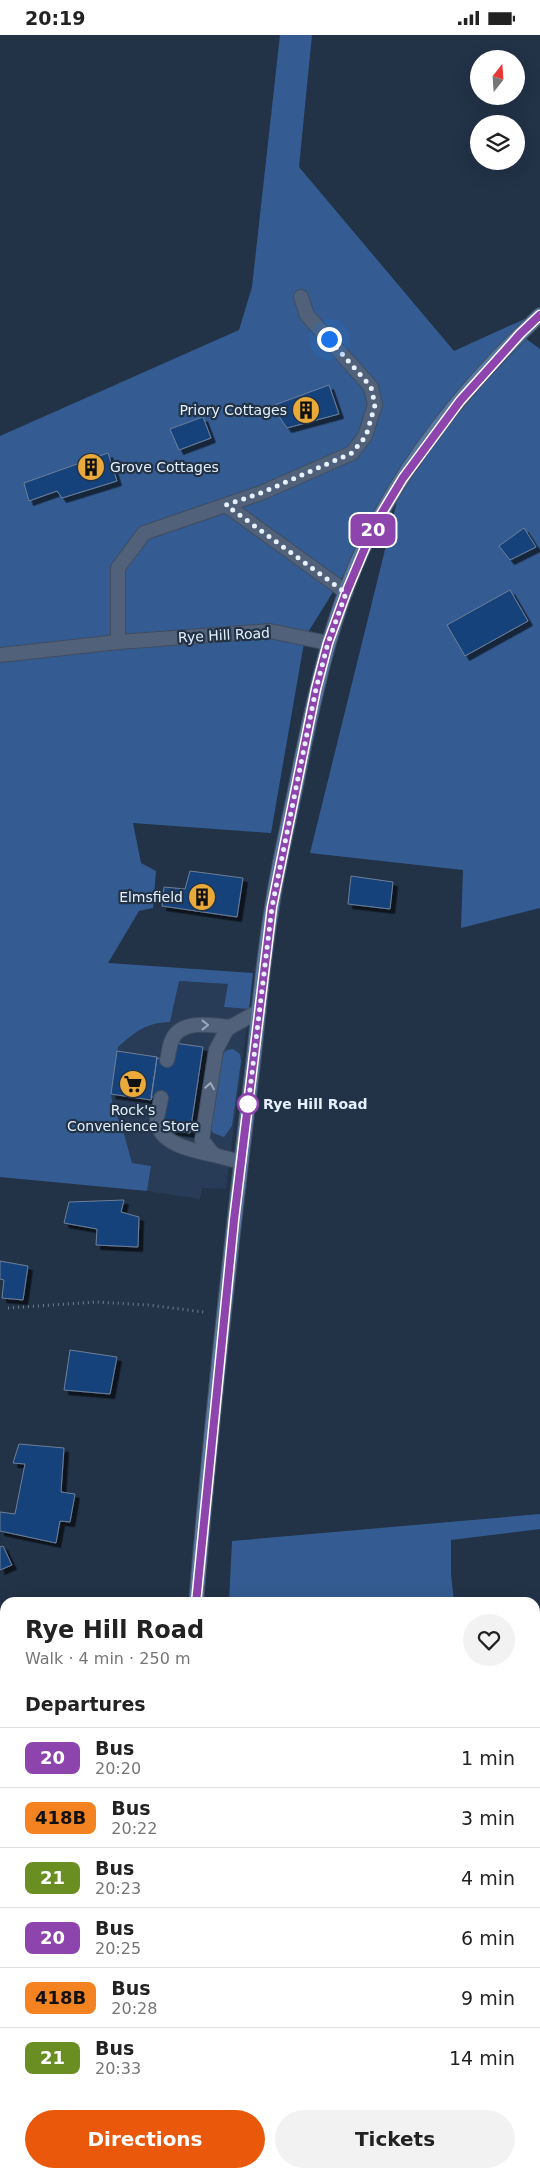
<!DOCTYPE html>
<meta charset="utf-8">
<style>
:root{--surface:#fff;--page:#f2f2f2;--text:#222;--muted:#767676;--line:#e0e0e0;--accent:#ea580c}
body{margin:0;font-family:"DejaVu Sans",sans-serif;background:var(--page);color:var(--text);height:100vh;display:flex;flex-direction:column;font-size:19px;white-space:nowrap}
*{box-sizing:border-box;margin:0}
p{font-size:16px;color:var(--muted)}
.icon{flex:none;width:28px;height:28px;fill:none;stroke:currentColor;stroke-width:2;stroke-linecap:round;stroke-linejoin:round}
.map{position:relative;flex:1;overflow:hidden}
.side{position:absolute;left:0px;top:1562px;width:540px;height:581px;display:flex;flex-direction:column;background:var(--surface);border-radius:15px 15px 0 0;box-shadow:0 5px 20px #0002}
.side>*{flex:none}
.badge{padding:0 10px;border-radius:8px;font-size:18px;line-height:32px}
.needle{width:32px;rotate:17deg}
.buttons{position:absolute;left:470px;top:15px;display:grid;gap:10px}
.buttons a{display:grid;place-items:center;width:55px;height:55px;border-radius:50%;background:var(--surface);box-shadow:0 5px 20px #0002;font-size:25px}
.you{position:absolute;width:25px;height:25px;margin:-12px;border:4px solid #fff;border-radius:50%;background:#1a73e8;box-shadow:0 0 0 8px #1a73e833}
.map>.badge{position:absolute;translate:-50% -50%;box-shadow:0 0 0 2px #fff}
h2{padding:0 25px;font-size:19px;line-height:45px}
.round{display:grid;place-items:center;flex:none;width:52px;height:52px;border-radius:26px;background:var(--page)}
.summary{display:flex;align-items:center;justify-content:space-between;height:85px;padding:0 25px}
h1{font-size:24px;font-weight:700;line-height:38px}
.cta{display:flex;gap:10px;margin-top:auto;padding:10px 25px}
.cta a{flex:1;height:58px;border-radius:30px;background:var(--accent);color:#fff;font-size:20px;font-weight:700;line-height:58px;text-align:center}
.cta a+a{background:var(--page);color:var(--text)}
ul{padding:0;list-style:none}
li{display:flex;align-items:center;gap:15px;height:60px;padding:0 25px;border-top:1px solid var(--line)}
li div{flex:1}
li b{display:block;font-size:19px}
li em{font-style:normal}
li .badge{min-width:55px;font-weight:700;text-align:center}
.status{display:flex;justify-content:space-between;align-items:center;height:35px;padding:0 25px;background:var(--surface);direction:ltr}
.status svg{height:14px;fill:currentColor}
.map>svg:first-child{display:block}
.built{fill:#283b57}
.green{fill:#345c92}
.building{fill:#16427c;stroke:#6d7f98;filter:url(#shadow)}
.lines{fill:none;stroke-linecap:round;stroke-linejoin:round}
.service-casing{stroke:#404d5f;stroke-width:16}
.minor-casing{stroke:#404d5f;stroke-width:16}
.tertiary-casing{stroke:#404d5f;stroke-width:16}
.secondary-casing{stroke:#404d5f;stroke-width:16}
.path{stroke:#717e91;stroke-width:3;stroke-dasharray:1 4;stroke-linecap:butt}
.service{stroke:#506179;stroke-width:14}
.minor{stroke:#506179;stroke-width:14}
.tertiary{stroke:#506179;stroke-width:14}
.secondary{stroke:#5a77a1;stroke-width:14}
.oneway{stroke:#9ba8bc}
.line-casing{stroke:#fff;stroke-width:11}
.line{stroke:#8e44ad;stroke-width:8}
.walk{stroke:#e6f0fe;stroke-width:5;stroke-dasharray:0 9}
.stop-dot{fill:#fff;stroke:#8e44ad;stroke-width:2.5}
.labels{text-anchor:middle;stroke-width:4.5;stroke-linejoin:round;paint-order:stroke}
.poi-label{font-size:14px;fill:#e6f0fe;stroke:#223247;text-anchor:end}
.street-label{font-size:14px;fill:#e6f0fe;stroke:#223247}
.stop-label{font-size:14px;font-weight:bold;fill:#e6f0fe;stroke:#223247;text-anchor:start}
</style>
<div class="status"><b>20:19</b><svg viewBox="0 0 49 12"><path d="M0 12V9h3v3zM5 12V6h3v6zM10 12V3h3v9zM15 12V0h3v12zM26 1h20v11H26zM47 4h2v5h-2z"/></svg></div>
<div class="map">
<svg width="540" height="2143" viewBox="0 0 540 2143">
<defs>
<filter id="shadow"><feDropShadow dx="4.5" dy="4.5" stdDeviation="0" flood-color="#0009"/></filter>
</defs>
<rect width="100%" height="100%" fill="#223247"/>
<!-- built -->
<path class="built" d="M178 946 228 949 249 974 226 1154 202 1153 200 1164 147 1156 151 1131 132 1128 123 1095 113 1071 111 1059 117 1012 136 997 153 988Z"/>
<!-- green -->
<path class="green" d="M280 0H312L299 132 454 316 540 277 521 300 540 314V873L461 893 463 835 310 818 402 446 305 602 271 798 133 788 141 828 156 836 153 873 139 876 108 928 253 938 249 974 224 972 228 949 179 946 170 987C145 988 137 996 118 1012L111 1059 113 1071 123 1095 132 1128 151 1131 147 1156 0 1142V401L239 295 252 252Z
M233 1014 240 1019 241 1026 232 1091 224 1102 213 1098 210 1092 222 1019 227 1015Z
M540 1479V1494L451 1505V1539L454 1567H229L232 1506Z
M535 1654 540 1672V1957L535 1959Z
M540 2053 537 2143H483V2139H535V2054Z
M202 2139H481V2143H202Z"/>
<!-- building -->
<path class="building" d="M329 350 339 379 287 393 272 371Z
M203 382 211 403 179 415 170 394Z
M108 418 117 446 62 463 57 456 29 466 24 448Z
M524 493 536 512 510 525 499 511Z
M510 555 528 586 465 621 447 590Z
M190 836 243 843 237 882 162 871 164 852 185 854Z
M351 841 393 847 390 874 348 869Z
M174 1008 203 1012 190 1098 161 1094 166 1064 151 1062 157 1023 172 1026Z
M117 1016 157 1022 151 1065 111 1059Z
M124 1165 121 1177 139 1182 138 1212 96 1210 97 1194 64 1188 69 1167Z
M0 1226 28 1231 23 1265 2 1263 4 1245 0 1244Z
M70 1315 117 1322 110 1359 64 1355Z
M19 1409 64 1413 61 1457 75 1459 70 1487 60 1486 56 1508 0 1496V1477L15 1479 25 1429 13 1428Z
M3 1511 12 1530 0 1535V1512Z
M540 1588V1644L535 1627V1590Z
M540 1985V2026L535 2027V1986Z"/>
<g class="lines">
<!-- service casing -->
<g class="service-casing">
<path id="service" d="M167 1025C169 1019 169 1011 172 1005 181 984 212 990 230 992
M161 1063C160 1070 157 1079 157 1086 159 1110 196 1116 214 1120
M241 1127 214 1120 202 1105 216 1015 227 994 259 976
M535 1978 540 1977
M535 2033H540
M465 2139 466 2143"/>
</g>
<!-- minor casing -->
<g class="minor-casing">
<path id="minor" d="M226 470 346 557
M118 607V533L144 498 261 458 352 418 365 401 375 370 371 352 307 280 301 262"/>
</g>
<!-- tertiary casing -->
<g class="tertiary-casing">
<path id="tertiary" d="M0 620 118 607 270 596 328 608"/>
</g>
<!-- secondary casing -->
<g class="secondary-casing">
<path id="secondary" d="M196 1568C211 1388 231 1208 253 1029 259 977 263 924 272 872 279 825 291 778 300 731 317 649 335 565 375 490 416 412 476 340 540 280
M166 2139V2143"/>
</g>
<!-- path -->
<path class="path" d="M8 1273 96 1267 148 1270 204 1277"/>
<!-- service -->
<use href="#service" class="service"/>
<!-- minor -->
<use href="#minor" class="minor"/>
<!-- tertiary -->
<use href="#tertiary" class="tertiary"/>
<!-- secondary -->
<use href="#secondary" class="secondary"/>
</g>
<!-- one-way arrows -->
<defs><path id="oneway-chevron" d="M-2-3.5L2.5 0L-2 3.5" fill="none" stroke-width="1.6" stroke-linecap="round" stroke-linejoin="round" transform="scale(1.25)"/></defs>
<g class="oneway">
<use href="#oneway-chevron" transform="translate(205 990)"/>
<use href="#oneway-chevron" transform="translate(210 1051) rotate(-81)"/>
</g>
<g class="lines">
<!-- line casing -->
<g class="line-casing">
<path id="line" d="M196 1568 234 1185 272 872 316 654 328 608 346 558 374 491 403 443 460 366 520 299 540 280"/>
</g>
<!-- line -->
<use href="#line" class="line"/>
<!-- walk -->
<path class="walk" d="M248 1069V1071L272 872 316 654 328 608 346 558 226 470 261 458 352 418 366 401 375 370 371 352 329 304"/>
</g>
<!-- icons -->
<defs>
<g id="building-disc" transform="scale(1.4375)"><circle r="9.5" fill="#eaaa39" stroke="#223247"/><path d="M-4-6H4V6H1V3H-1V6H-4ZM-2.5-4.3h1.7v1.8h-1.7ZM.8-4.3h1.7v1.8H.8ZM-2.5-1h1.7V.8h-1.7ZM.8-1h1.7V.8H.8Z" fill="#111"/></g>
<g id="supermarket-disc" transform="scale(1.4375)"><circle r="9.5" fill="#eaaa39" stroke="#223247"/><path d="M-6-5.5h2.5l.6 2H6L4.5 2H-2.5L-4.4-4H-6ZM-1.5 3.2a1.3 1.3 0 1 0 .1 0ZM3 3.2a1.3 1.3 0 1 0 .1 0Z" fill="#111"/></g>
</defs>
<g fill-rule="evenodd">
<use href="#building-disc" x="306" y="375"/>
<use href="#building-disc" x="91" y="432"/>
<use href="#building-disc" x="202" y="862"/>
<use href="#supermarket-disc" x="133" y="1049"/>
</g>
<!-- markers -->
<circle class="stop-dot" cx="248" cy="1069" r="10"/>
<g class="labels">
<!-- poi labels -->
<g class="poi-label">
<text x="287" y="380">Priory Cottages</text>
<text x="110" y="437" text-anchor="start">Grove Cottages</text>
<text x="183" y="867">Elmsfield</text>
<text x="133" y="1080" text-anchor="middle">Rock's<tspan x="133" dy="16">Convenience Store</tspan></text>
</g>
<!-- street labels -->
<g class="street-label">
<text transform="translate(224 600) rotate(-3)" y="5">Rye Hill Road</text>
</g>
<!-- stop labels -->
<g class="stop-label">
<text x="263" y="1074">Rye Hill Road</text>
</g>
</g>
</svg>
<div class="buttons">
<a><svg class="needle" viewBox="-14 -14 28 28"><path d="M0-13l5 13h-10z" fill="#e53935"/><path d="M0 13l5-13h-10z" fill="#767676"/></svg></a>
<a><svg class="icon" aria-label="layers" viewBox="0 0 24 24"><path d="M12 4l9 5-9 5-9-5zM3 14l9 5 9-5"/></svg></a>
</div>
<div class="you" style="left:329px;top:304px"></div>
<b class="badge" style="left:373px;top:495px;background:#8e44ad;color:#fff">20</b>
<section class="side">
<div class="summary"><div><h1>Rye Hill Road</h1><p>Walk · 4 min · 250 m</p></div><a class="round"><svg class="icon" aria-label="heart" viewBox="0 0 24 24"><path d="M12 20l-8-8c-3-5 5-10 8-4 3-6 11-1 8 4z"/></svg></a></div>
<h2>Departures</h2>
<ul>
<li><span class="badge" style="background:#8e44ad;color:#fff">20</span><div><b>Bus</b><p>20:20</p></div><em>1 min</em></li>
<li><span class="badge" style="background:#f58220;color:#111">418B</span><div><b>Bus</b><p>20:22</p></div><em>3 min</em></li>
<li><span class="badge" style="background:#6b8e23;color:#fff">21</span><div><b>Bus</b><p>20:23</p></div><em>4 min</em></li>
<li><span class="badge" style="background:#8e44ad;color:#fff">20</span><div><b>Bus</b><p>20:25</p></div><em>6 min</em></li>
<li><span class="badge" style="background:#f58220;color:#111">418B</span><div><b>Bus</b><p>20:28</p></div><em>9 min</em></li>
<li><span class="badge" style="background:#6b8e23;color:#fff">21</span><div><b>Bus</b><p>20:33</p></div><em>14 min</em></li>
</ul>
<div class="cta"><a>Directions</a><a>Tickets</a></div>
</section>
</div>
